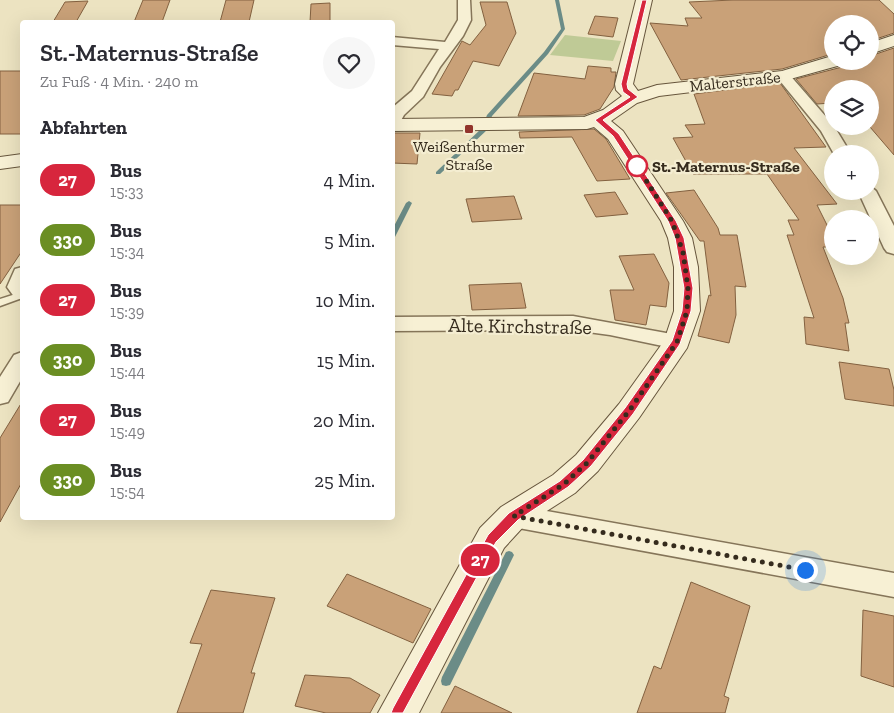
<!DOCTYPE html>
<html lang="de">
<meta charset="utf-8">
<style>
:root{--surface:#fff;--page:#f7f7f7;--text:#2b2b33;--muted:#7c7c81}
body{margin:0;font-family:"Zilla Slab",serif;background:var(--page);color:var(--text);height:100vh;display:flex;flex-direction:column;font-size:19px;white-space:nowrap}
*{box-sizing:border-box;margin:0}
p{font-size:16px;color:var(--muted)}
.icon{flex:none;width:28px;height:28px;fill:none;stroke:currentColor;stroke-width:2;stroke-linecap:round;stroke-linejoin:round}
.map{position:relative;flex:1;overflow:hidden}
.panel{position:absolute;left:20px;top:20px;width:375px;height:500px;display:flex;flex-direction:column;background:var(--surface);border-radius:5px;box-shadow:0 5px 20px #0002}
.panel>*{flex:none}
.badge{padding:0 10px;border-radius:16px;font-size:18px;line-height:32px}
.buttons{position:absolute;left:824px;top:15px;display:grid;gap:10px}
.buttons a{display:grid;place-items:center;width:55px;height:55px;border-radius:50%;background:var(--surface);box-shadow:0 5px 20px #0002;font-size:25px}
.you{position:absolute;width:25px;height:25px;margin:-12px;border:4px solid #fff;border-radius:50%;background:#1a73e8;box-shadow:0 0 0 8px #1a73e833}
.map>.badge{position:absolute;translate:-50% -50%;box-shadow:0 0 0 2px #fff}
h2{padding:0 20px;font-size:19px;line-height:45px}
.round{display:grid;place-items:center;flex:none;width:52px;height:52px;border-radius:26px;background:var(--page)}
.overview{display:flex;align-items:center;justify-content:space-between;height:85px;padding:0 20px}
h1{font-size:24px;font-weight:600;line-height:38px}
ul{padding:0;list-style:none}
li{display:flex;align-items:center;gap:15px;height:60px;padding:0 20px}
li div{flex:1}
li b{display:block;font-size:19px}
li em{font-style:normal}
li .badge{min-width:55px;font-weight:700;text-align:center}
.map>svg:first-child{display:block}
.green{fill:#bfca96}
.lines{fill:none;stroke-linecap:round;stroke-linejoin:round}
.stream{fill:#6b8c87;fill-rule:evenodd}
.building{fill:#c9a178;stroke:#836140}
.lane-casing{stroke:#857559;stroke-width:3}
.street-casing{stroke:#857559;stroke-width:3}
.secondary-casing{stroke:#67563d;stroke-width:2}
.lane{fill:#f7f0d4;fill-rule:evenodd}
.street{fill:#f7f0d4;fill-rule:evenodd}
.secondary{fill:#f7f0d4;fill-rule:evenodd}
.line{fill:#d7263d;stroke:#fff}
.walk{stroke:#352b1d;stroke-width:5;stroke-dasharray:0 9}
.poi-dot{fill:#92342c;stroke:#f4edd1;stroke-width:2}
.stop-dot{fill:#fff;stroke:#d7263d;stroke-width:2.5}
.labels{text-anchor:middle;stroke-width:4.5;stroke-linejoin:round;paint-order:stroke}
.far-street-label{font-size:16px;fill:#352b1d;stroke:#f4edd1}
.far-poi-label{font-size:16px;fill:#352b1d;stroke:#f4edd1}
.far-stop-label{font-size:16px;font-weight:bold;fill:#352b1d;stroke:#f4edd1;text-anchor:start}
.street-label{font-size:20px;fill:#352b1d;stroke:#f4edd1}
</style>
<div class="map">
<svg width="894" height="713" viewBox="0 0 894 713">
<rect width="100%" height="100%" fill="#ece3c1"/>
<!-- green -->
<path class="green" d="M565 35 621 41 613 61 550 55Z"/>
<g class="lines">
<!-- stream -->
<path class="stream" d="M555 0H559L565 29 548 54 492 116 487 130 440 174H436V172L482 128 487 115 544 52 561 29Z
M409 201 412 203 395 237 392 239V230L406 203Z
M509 551 512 552 514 555 450 685 446 686 442 685 441 681 442 677 506 552Z"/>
</g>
<!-- building -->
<path class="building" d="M143 0H170L162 22H134Z
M226 0H254L249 22H220Z
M733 0H879L894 14V33L870 41V24H832V54L782 69 681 80 650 23 688 26 685 18H702L689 2Z
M88 1 76 22H53L65 2Z
M480 2H507L516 33 499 66 473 61 458 90H455L452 96 432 94 462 41 470 45 486 25Z
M330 3V22H310L311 4Z
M595 16 618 18 613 37 588 34Z
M894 48V155L870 127V89H832V103L817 104 796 79 842 67 845 61H870V56Z
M588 66 611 68V72H616L614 87 600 109 584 115 518 116 534 73 585 79Z
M0 71H22V134H0Z
M780 83 826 147 794 148 837 204 817 205 832 235V247H823L843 298 849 323H845L849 351 806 344 804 317 814 318 787 235H794L788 220H799L767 174H693L673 138 693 137 685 125 705 124 694 94Z
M594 129 606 139 630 179 597 181 572 137 520 138 519 132Z
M392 133H420L417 164 392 163Z
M694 190 718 228 720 235H737L746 287 735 286 736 315 729 343 698 336 709 295 711 296 704 241H700L666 193Z
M615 192 628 214 596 217 584 195Z
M514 196 522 219 472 222 466 199Z
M0 205H22V251L0 284Z
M654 254 669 283 666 307 650 305 646 325 615 320 610 290H634L619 256Z
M521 283 526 308 472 310 469 285Z
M839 362 889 369 894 390V406L845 399Z
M22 402V482L0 522V438Z
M347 574 431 609 413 643 327 606Z
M691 582 750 606 724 696 729 698 725 713H637L654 666 661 669Z
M211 590 275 598 251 673H255L243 713H177L202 644 190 643Z
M863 610 894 616V687L861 676Z
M305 675 350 678 380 695 370 713H326L295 706Z
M455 686 512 713H441Z"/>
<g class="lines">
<!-- lane casing -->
<g class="lane-casing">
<path id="lane" d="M22 292V298L0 306V299Z"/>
</g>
<!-- street casing -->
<g class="street-casing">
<path id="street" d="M458 0H470L471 20 463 36 440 67 423 97 404 115 398 126 392 128V108L412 91 439 49 392 45V37L445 42 458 20Z
M783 72 788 73 834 126 851 154H834L821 131 776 76Z
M870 186 876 191 894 226V254L887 252 884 248 858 191H870Z
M22 267V299L15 298 7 287 15 269Z
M573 316 677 335 685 337 688 342 685 347 677 349 610 335 573 330 392 331V317Z
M22 352V378L8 402 0 404V377L14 355Z
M513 505 894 573V597L513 527 503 524 500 516 503 508Z"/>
</g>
<!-- secondary casing -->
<g class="secondary-casing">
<path id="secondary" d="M636 0H652L633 84 638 91 657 85 782 71 832 56V61H843L841 65 783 81 659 96 637 103 611 121 623 131 683 221 692 238 698 267 700 311 687 348 639 418 598 471 575 493 525 525 504 548 419 713H378L480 528 501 507 553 475 576 455 619 404 664 341 674 311V267L668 238 661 221 608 139 594 127 587 129 392 131V119L584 117 603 110 622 96 616 90 615 84Z
M894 35V46L870 54V43Z
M22 154V166L0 169V157Z"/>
</g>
<!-- lane -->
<use href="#lane" class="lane"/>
<!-- street -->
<use href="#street" class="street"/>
<!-- secondary -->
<use href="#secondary" class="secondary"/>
</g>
<!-- line -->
<path class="line" d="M642 0H647L627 84 628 89 638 97 603 120 619 134 676 221 684 238 693 288 691 311 680 344 633 414 591 466 568 487 518 520 496 542 403 713H391L393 708 488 535 509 513 560 481 583 460 625 408 672 341 682 311 684 288 675 238 668 221 613 136 595 120 630 97 623 92 621 84Z"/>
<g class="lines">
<!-- walk -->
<path class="walk" d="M637 166 672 221 683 252 688 288 687 311 677 342 629 411 587 463 564 484 514 516 805 570"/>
</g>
<!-- markers -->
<rect class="poi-dot" x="464" y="124" width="10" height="10" rx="2.5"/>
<circle class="stop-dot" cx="637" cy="166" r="10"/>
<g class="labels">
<!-- far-street labels -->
<g class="far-street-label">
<text transform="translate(735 81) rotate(-6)" y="6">Malterstraße</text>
</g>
<!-- far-poi labels -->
<g class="far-poi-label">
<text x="469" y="152">Weißenthurmer<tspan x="469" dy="18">Straße</tspan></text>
</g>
<!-- far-stop labels -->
<g class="far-stop-label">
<text x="652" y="172">St.-Maternus-Straße</text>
</g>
<!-- street labels -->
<g class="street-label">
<text transform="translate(520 326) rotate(1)" y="7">Alte Kirchstraße</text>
</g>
</g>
</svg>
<div class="buttons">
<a><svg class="icon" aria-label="locate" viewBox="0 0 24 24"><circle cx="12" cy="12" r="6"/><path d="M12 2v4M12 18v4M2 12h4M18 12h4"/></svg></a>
<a><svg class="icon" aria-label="layers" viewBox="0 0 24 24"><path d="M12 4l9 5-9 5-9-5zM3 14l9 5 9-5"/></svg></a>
<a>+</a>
<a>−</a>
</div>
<div class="you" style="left:805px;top:570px"></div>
<b class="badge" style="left:480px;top:560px;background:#d7263d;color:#fff">27</b>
<section class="panel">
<div class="overview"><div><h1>St.-Maternus-Straße</h1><p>Zu Fuß · 4 Min. · 240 m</p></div><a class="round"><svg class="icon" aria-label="heart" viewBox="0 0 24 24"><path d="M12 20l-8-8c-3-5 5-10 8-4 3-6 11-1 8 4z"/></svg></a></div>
<h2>Abfahrten</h2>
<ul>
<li><span class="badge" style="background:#d7263d;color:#fff">27</span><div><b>Bus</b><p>15:33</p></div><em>4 Min.</em></li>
<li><span class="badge" style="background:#6b8e23;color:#fff">330</span><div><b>Bus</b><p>15:34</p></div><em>5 Min.</em></li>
<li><span class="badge" style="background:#d7263d;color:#fff">27</span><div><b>Bus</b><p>15:39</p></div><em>10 Min.</em></li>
<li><span class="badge" style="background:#6b8e23;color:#fff">330</span><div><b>Bus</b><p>15:44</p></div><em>15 Min.</em></li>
<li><span class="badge" style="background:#d7263d;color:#fff">27</span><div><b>Bus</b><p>15:49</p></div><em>20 Min.</em></li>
<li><span class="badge" style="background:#6b8e23;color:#fff">330</span><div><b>Bus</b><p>15:54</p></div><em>25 Min.</em></li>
</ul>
</section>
</div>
